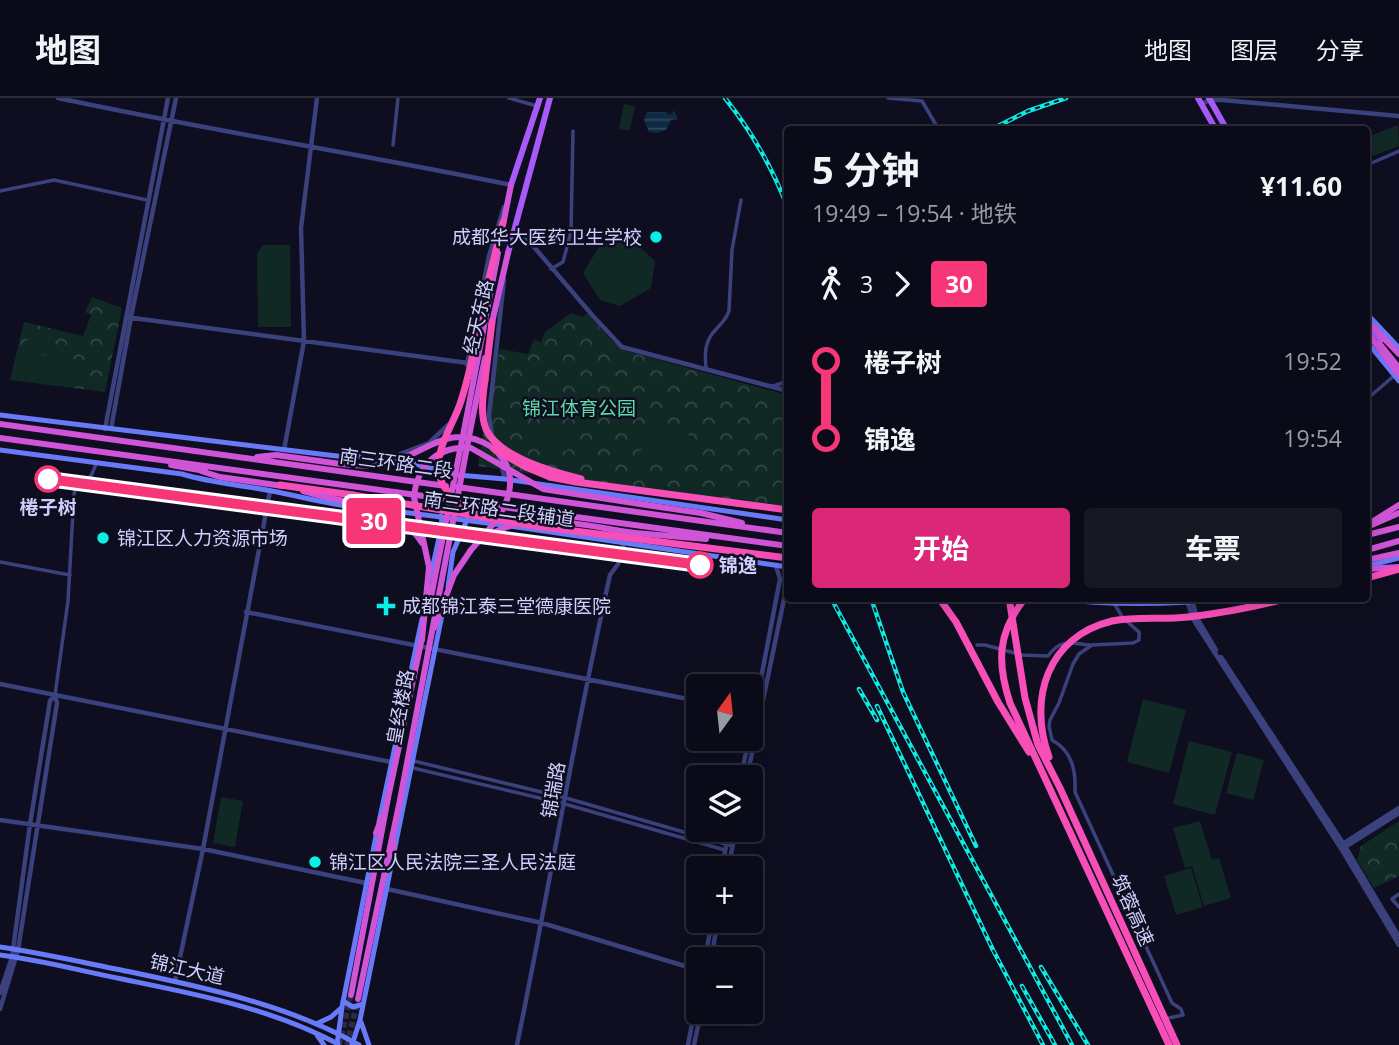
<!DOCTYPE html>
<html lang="zh">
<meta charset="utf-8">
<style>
:root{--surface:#0a0a18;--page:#181825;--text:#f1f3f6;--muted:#999aa2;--line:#2a2b37;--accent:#db2777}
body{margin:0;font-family:"Open Sans","Noto Sans SC",sans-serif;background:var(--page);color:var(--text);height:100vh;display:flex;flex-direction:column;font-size:26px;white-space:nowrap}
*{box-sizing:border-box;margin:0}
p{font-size:23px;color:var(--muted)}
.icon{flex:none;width:38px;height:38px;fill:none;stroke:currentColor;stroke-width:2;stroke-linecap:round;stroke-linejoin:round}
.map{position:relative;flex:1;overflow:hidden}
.details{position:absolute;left:784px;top:28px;width:586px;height:476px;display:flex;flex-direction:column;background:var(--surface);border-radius:7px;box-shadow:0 4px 18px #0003,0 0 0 2px var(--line)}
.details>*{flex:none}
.badge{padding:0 14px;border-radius:5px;font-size:24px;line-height:46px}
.needle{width:46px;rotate:15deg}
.tools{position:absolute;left:686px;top:576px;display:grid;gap:14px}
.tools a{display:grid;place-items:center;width:77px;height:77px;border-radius:7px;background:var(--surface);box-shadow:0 4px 18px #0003,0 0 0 2px var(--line);font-size:35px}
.map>.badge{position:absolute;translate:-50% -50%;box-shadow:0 0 0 4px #fff}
.legs{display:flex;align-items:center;gap:10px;height:77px;padding:0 28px;font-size:23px}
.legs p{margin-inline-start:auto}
.summary{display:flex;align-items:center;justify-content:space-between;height:119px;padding:0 28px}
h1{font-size:38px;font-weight:700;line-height:52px}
.action{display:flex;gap:14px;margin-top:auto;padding:14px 28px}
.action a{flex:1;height:80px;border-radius:7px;background:var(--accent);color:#fff;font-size:28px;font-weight:700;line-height:80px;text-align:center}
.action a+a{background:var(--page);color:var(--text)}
ul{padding:0 28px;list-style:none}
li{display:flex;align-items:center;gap:24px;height:77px;font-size:26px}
li i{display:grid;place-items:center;width:10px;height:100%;margin:0 9px;background:currentColor}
li i::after{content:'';width:18px;height:18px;margin:-9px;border:5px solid;border-radius:50%;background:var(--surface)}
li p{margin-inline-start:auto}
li:first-child i{background:linear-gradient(#0000 50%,currentColor 0)}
li:last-child i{background:linear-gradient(currentColor 50%,#0000 0)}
header{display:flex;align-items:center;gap:42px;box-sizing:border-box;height:98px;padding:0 35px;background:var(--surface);border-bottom:2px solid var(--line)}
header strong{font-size:33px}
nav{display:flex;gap:38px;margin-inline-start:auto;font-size:24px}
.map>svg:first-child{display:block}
.forest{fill:url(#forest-crowns)}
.pitch{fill:#112925}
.water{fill:url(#water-rules)}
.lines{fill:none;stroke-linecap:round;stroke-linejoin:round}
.trunk-tunnel{stroke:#2b2b41;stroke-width:6;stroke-dasharray:6 3;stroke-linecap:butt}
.minor{stroke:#3a417d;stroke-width:3.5}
.tertiary{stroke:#3a417d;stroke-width:4.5}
.secondary{stroke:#697af9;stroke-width:5}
.primary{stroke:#a75af8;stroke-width:6}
.trunk{stroke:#d054d8;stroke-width:6}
.motorway{stroke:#f84eb7;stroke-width:7}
.rail-casing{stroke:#0aeee5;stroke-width:4.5}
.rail{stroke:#0e0e20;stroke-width:2;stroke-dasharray:5;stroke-linecap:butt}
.trunk-bridge{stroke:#d054d8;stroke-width:6}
.motorway-bridge{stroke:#f84eb7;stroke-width:7}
.line-1-casing{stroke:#fff;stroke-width:16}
.line-1{stroke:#f63676;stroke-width:10}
.poi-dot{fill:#0aeee5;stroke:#0e0e20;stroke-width:2.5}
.stop-1-dot{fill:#fff;stroke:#f63676;stroke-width:3.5}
.labels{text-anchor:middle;stroke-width:5;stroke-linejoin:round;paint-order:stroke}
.poi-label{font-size:19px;fill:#cecffd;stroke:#0e0e20;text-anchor:start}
.street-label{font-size:19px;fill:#cecffd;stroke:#0e0e20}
.park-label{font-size:19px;fill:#5edaa9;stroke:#0e0e20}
.stop-label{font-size:19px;font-weight:bold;fill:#cecffd;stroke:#0e0e20}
</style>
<header>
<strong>地图</strong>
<nav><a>地图</a><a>图层</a><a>分享</a></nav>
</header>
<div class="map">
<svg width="1399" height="947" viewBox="0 0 1399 947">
<defs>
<pattern id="forest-crowns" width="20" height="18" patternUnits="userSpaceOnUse" patternTransform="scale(1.75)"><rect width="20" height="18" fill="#112925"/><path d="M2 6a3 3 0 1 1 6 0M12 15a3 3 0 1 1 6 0" fill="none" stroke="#324746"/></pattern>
<pattern id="water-rules" width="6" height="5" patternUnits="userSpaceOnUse" patternTransform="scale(1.75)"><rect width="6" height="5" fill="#0e2a43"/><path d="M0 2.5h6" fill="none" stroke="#30485f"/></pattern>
</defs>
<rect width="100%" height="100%" fill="#0e0e20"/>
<!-- forest -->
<path class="forest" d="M92 199 122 210 105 294 10 282 24 224 83 238 91 217 85 214Z
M571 215 583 219 587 215 613 244 626 253 787 297V415L478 368 489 296 500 251 528 256 534 241 541 244 545 234Z
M1399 723V778L1374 790 1357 762 1361 748Z"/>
<!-- pitch -->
<path class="pitch" d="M624 6 635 8 630 32 619 31Z
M1398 27 1399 48 1373 58 1367 39Z
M609 132 642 151 655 163 651 190 620 208 600 202 583 175Z
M263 147H290L291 229H258L257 155Z
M30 230 57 237 52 255 26 248Z
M21 254 88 263 84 289 17 280Z
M525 325 570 331 567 353 522 346Z
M644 328 665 331 661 363 640 360Z
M667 331 689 334 684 366 663 363Z
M1143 601 1186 612 1169 675 1127 664Z
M1189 643 1232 654 1215 717 1173 706Z
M1237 655 1264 662 1253 702 1226 695Z
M221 699 243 703 235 749 213 745Z
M1200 723 1212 762 1219 760 1231 800 1204 808 1192 768 1185 770 1173 730Z
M1191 770 1203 809 1176 817 1164 778Z"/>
<!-- water -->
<path class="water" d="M674 13 678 21 671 22 666 32 657 35 649 34 644 22 647 14H666L670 17Z"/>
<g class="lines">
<!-- trunk-tunnel -->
<path class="trunk-tunnel" d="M339 947 351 897
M347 947 357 905"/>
<!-- minor -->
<path class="minor" d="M509 0 537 8
M888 0 922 3 939 32
M393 47 398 0
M1367 67 1399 53
M0 93 54 82 147 102
M551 171 563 164 571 134 573 33
M706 271C705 259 704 247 712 236 718 228 726 223 729 213L732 152 741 102
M773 288 788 283
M1367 301 1395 277
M0 464 70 477
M977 547H985L1022 557 1048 558C1061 540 1070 545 1090 547
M55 597 68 503 74 396 77 387 91 378 97 364
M1052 642C1072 653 1076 672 1075 694L1172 905 1181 911 1183 917 1164 921
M1052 642 1049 628 1050 622 1059 605 1073 566 1079 556 1092 547 1133 545 1139 542V534L1123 520 1115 507
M414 663 566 700 732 748
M413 670 565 706 725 752
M1399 796 1392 801 1399 809"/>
<!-- tertiary -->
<path class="tertiary" d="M58 0C208 32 360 56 511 87
M1202 6 1210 2H1222L1399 18
M515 132 534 149 593 218 622 249 788 293
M126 219 468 265
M467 267 489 158 504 109
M105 331 168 0
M111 331 131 219 176 0
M492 337 489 318 504 182
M284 352 304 243 301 130 317 0
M498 355 505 381
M392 359 429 345 448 327
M1188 505 1193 521 1342 752 1399 847
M1193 505 1197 520 1216 552
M246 514 698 603
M1221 559 1343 745 1399 839
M0 586 391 664
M751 633 780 481 776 468
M741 679 749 640
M747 679 788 482
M0 722 203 751 366 785
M1341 747 1399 710
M1345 749 1399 715
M722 770 729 732
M728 770 736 732
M387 791 542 825 698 872
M705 861 712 822
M711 861 718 822
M175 883 203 751 270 393
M0 895 12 859 30 726 50 603 54 598
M0 911 18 852 57 605 55 597
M517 947C549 791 575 633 610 477L618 466 624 445
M688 947 698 894
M694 947 701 914"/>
<!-- secondary -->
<path class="secondary" d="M1367 216 1399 250
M1367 244 1399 283
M0 317 345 359 380 357 458 377 505 381 788 422
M0 352 182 376C212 385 241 387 272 393 303 399 332 407 363 410
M379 411 510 428 788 469
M1367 468 1399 460
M430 481 442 426 441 418
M448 489 453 454 467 422
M1050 500C1112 508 1171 507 1233 500
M379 724 422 521
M0 849C41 855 81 864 121 872 202 889 287 906 359 947
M0 857C41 862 81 873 122 881 195 896 271 910 338 946
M343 903 353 909 363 906
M361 924 369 947
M316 926 331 919 340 911
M317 937 324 947
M337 947 342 909 377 733
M352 947 360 922 443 512"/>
<!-- primary -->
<path class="primary" d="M1198 0 1216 32
M1209 0 1227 32
M511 87 540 0
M508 155 550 0
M1368 228 1381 242"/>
<!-- trunk -->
<path class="trunk" d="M503 127 511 87
M1367 223 1399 256
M491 229 508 155
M1367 234 1376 246
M1379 245 1399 270
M466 322 498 155
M472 323 485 260
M0 326 446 388
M0 340 788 448
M257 359 276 357 341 366
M171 367 205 373
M201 373 220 379 283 388
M457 389 788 435
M303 393 322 398
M653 408 701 415 742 425
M1367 429 1399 415
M635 435 706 441
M1367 437 1399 429
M1367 452 1399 443
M1367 462 1399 455
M1367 471 1399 469
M1111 500 1143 502 1184 500
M376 735 382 719
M393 744 394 759
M351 897 388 700
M358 901 400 702"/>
<!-- motorway -->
<path class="motorway" d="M485 196 503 124
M485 282 492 224
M526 369 550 379
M280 387 353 397
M1367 480 1399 471"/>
<!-- rail casing -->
<g class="rail-casing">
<path id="rail" d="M725 0C752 34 773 70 788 111
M990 32 1028 13 1066 0
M831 500 1072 947
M871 500 903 594 976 748
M859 591 877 622
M877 608 993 852 1043 947
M1041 869 1088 947
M1022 888 1055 947"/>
</g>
<!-- rail -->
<use href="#rail" class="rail"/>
<!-- trunk-bridge -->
<path class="trunk-bridge" d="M1376 246 1399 277
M341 366C357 367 374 370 390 365 427 354 450 324 490 348 499 354 506 363 509 374 516 405 490 431 470 453
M322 398C357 407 402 411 422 445
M1367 427 1399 407
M485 441C524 409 589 429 635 435
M429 509 466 322
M434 530 454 477 471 452
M422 542 429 469 414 399C417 367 438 347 471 350L543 391 653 408
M388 700 422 540
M400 702 472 323"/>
<!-- motorway-bridge -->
<path class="motorway-bridge" d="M485 282C483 297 480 316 486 331 498 359 554 374 581 381
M494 351 526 369
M550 379 576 384 788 412
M353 397 535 428 788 460
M475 414C459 406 442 394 439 375 435 350 454 326 461 303 472 269 478 232 485 196
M939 500 956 524 998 604 1029 654
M1009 500 1025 600 1038 647 1060 690 1177 947
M1025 500C997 535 997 565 1010 605L1169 947
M1049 659C1028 601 1047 539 1112 523 1137 518 1163 522 1188 519 1222 515 1255 509 1288 500"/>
</g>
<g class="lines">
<!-- line-1 casing -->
<g class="line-1-casing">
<path id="line-1" d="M48 381 700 467"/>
</g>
<!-- line-1 -->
<use href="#line-1" class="line-1"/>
</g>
<!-- markers -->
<g class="poi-dot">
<circle cx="656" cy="139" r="7"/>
<circle cx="103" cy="440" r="7"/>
<path d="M382.5 497.5h7v7h7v7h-7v7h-7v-7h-7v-7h7z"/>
<circle cx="315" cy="764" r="7"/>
</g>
<g class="stop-1-dot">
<circle cx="48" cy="381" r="12"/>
<circle cx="700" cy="467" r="12"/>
</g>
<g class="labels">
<!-- poi labels -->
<g class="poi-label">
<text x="642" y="146" text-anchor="end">成都华大医药卫生学校</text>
<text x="117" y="447">锦江区人力资源市场</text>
<text x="402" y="515">成都锦江泰三堂德康医院</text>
<text x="329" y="771">锦江区人民法院三圣人民法庭</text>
</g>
<!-- street labels -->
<g class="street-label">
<text transform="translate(478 219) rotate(-77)" y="7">经天东路</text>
<text transform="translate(396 365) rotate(8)" y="7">南三环路二段</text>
<text transform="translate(499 411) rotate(8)" y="7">南三环路二段辅道</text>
<text transform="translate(400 609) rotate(-80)" y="7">皇经楼路</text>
<text transform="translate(553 692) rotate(-80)" y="7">锦瑞路</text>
<text transform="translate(1133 812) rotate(66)" y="7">筑蓉高速</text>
<text transform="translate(187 871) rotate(13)" y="7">锦江大道</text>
</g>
<!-- park labels -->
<g class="park-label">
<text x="579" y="317">锦江体育公园</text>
</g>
<!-- stop labels -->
<g class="stop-label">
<text x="48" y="416">棬子树</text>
<text x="719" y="474" text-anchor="start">锦逸</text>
</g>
</g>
</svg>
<div class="tools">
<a><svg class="needle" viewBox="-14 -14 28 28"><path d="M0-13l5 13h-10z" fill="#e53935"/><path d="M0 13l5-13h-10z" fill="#999aa2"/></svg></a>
<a><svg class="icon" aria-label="layers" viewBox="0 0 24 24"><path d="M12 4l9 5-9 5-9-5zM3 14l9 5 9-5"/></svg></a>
<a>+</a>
<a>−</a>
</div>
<b class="badge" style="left:374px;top:423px;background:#f63676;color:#fff">30</b>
<section class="details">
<div class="summary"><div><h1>5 分钟</h1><p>19:49 – 19:54 · 地铁</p></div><b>¥11.60</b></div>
<div class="legs"><svg class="icon" aria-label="walk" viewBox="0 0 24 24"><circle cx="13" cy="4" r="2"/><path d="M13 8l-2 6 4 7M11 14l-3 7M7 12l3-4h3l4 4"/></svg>3<svg class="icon" aria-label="forward" viewBox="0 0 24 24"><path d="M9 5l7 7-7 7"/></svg><b class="badge" style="background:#f63676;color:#fff">30</b></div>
<ul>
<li><i style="color:#f63676"></i><b>棬子树</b><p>19:52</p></li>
<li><i style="color:#f63676"></i><b>锦逸</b><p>19:54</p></li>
</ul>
<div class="action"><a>开始</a><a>车票</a></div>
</section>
</div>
